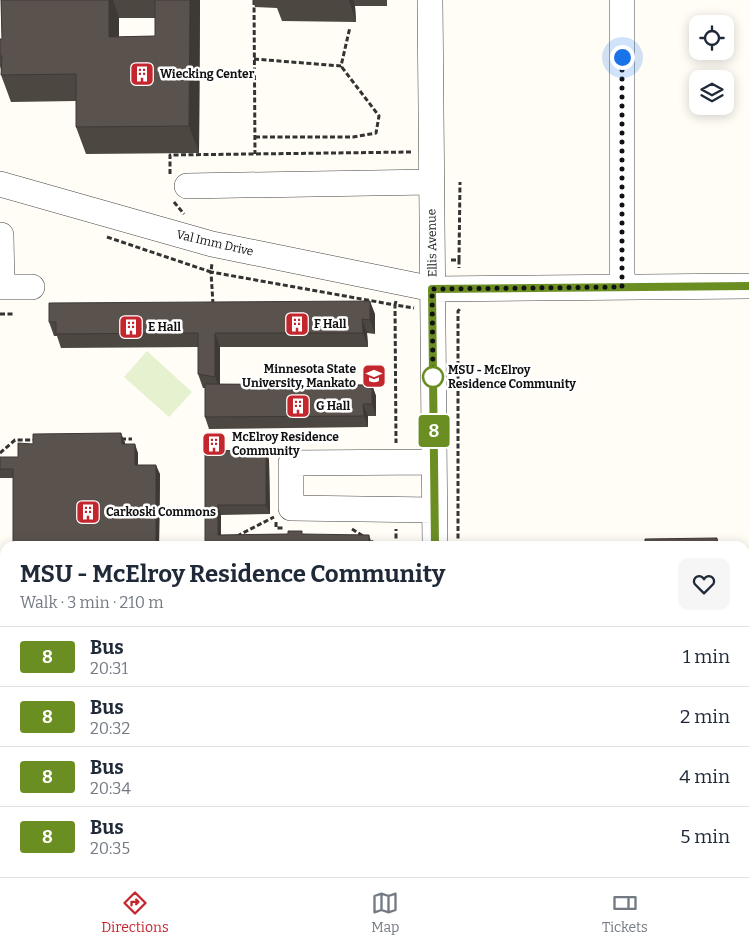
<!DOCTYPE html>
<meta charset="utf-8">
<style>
:root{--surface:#fff;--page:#f6f6f7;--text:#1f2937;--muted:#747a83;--line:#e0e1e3;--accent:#c4262e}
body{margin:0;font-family:Bitter,serif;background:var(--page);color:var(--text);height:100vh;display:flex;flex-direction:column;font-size:19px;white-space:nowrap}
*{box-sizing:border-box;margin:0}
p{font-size:16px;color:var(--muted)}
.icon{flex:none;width:28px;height:28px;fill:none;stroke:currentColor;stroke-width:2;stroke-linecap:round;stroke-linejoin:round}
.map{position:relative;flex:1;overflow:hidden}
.side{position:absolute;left:0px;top:541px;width:750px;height:336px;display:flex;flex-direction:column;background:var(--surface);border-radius:15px 15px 0 0;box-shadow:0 2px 12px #0003}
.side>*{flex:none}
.badge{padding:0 10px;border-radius:4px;font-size:18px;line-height:32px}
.tools{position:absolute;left:689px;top:15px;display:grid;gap:10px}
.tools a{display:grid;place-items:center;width:45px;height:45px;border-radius:10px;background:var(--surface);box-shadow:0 2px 12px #0003;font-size:25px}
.you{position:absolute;width:25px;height:25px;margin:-12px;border:4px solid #fff;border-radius:50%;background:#1a73e8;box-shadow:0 0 0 8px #1a73e833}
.map>.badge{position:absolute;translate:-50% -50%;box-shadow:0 0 0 2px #fff}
.round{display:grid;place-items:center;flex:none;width:52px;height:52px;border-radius:10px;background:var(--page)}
.overview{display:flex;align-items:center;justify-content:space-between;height:85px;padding:0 20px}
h1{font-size:24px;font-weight:700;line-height:38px}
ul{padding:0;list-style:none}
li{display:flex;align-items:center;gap:15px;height:60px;padding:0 20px;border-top:1px solid var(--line)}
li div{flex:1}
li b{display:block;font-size:19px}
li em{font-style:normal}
li .badge{min-width:55px;font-weight:700;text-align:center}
.tabs{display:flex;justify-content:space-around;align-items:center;height:70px;border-top:1px solid var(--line);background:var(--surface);font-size:14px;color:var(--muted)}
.tabs a{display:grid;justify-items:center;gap:2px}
.tabs .active{color:var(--accent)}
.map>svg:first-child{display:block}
.pitch{fill:#e6f2cf}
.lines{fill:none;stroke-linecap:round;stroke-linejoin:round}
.minor-casing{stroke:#444;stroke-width:26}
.path{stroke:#333;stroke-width:3;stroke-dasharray:5 2.5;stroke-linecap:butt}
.minor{stroke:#fff;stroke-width:25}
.wall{fill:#4d4742;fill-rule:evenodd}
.shaded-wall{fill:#3f3936}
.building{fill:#5a524d;stroke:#3f3936}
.line-casing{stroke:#fff;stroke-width:11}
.line{stroke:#6b8e23;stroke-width:8}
.walk{stroke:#111;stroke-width:5;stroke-dasharray:0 9}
.stop-dot{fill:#fff;stroke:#6b8e23;stroke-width:2.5}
.labels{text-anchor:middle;stroke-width:5;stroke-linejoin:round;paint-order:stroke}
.poi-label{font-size:12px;font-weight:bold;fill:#111;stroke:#fff;text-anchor:start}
.street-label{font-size:12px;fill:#111;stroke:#fff}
.stop-label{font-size:12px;font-weight:bold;fill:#111;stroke:#fff;text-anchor:start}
</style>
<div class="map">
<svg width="749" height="877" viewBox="0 0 749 877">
<rect width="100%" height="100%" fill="#fffdf5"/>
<!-- pitch -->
<path class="pitch" d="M147 351 192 392 169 417 124 377Z"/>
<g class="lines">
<!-- minor casing -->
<g class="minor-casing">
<path id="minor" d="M430 0 435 546
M622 0V287
M0 184 212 244 433 289 749 286
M187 186 431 182
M0 235H1L2 287H0
M2 287H32
M434 462 291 463V508L434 510
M745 804H749
M0 813H5"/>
</g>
<!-- path -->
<path class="path" d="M254 0 255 154
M254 59 341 66 350 27
M255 137H353L376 133 379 116 341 66
M170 174V155L412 152
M174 202 184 214
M107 237 211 272 212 263
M451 260H459V268
M459 260 460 182
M396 301 395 305 414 308
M213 304 211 272 395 305 396 443
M0 314H15
M121 439H132
M0 453 15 440H37
M276 522V528H284
M352 529 379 546
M237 536 274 517
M396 546V529
M458 546V311L461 308
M745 560H749
M0 594 5 605
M745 777H749
M0 785 5 784
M0 837H5
M67 872 69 877
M408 872V877
M459 877V872"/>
<!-- minor -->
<use href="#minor" class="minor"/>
</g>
<!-- wall -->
<path class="wall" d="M1 0H200L199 153 86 154 76 127V101L11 102 1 75V70L0 66V39H2ZM119 18H155V36L119 37Z
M253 0H387V6H355L356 22 282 21 277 8 255 7Z
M375 314V334L367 333 368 347H220V384L372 385 376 396V416H368V427L209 429 205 417V388H203L198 374V347L61 348 57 336H54L49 322Z
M125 442V444L138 453V465L160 474 159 546H13V478H0V457H18L33 444Z
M266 450 269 460 270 514 221 515V535L303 534 372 544V546H205V451Z
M745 562H749V721H745Z
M0 625H5V772H0Z"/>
<!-- shaded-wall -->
<path class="shaded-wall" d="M109 0H113L119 18V64L109 37Z
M190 0H200L199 153 189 126Z
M349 0H353L355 6 356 22Z
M370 301 375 314V334L370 320Z
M362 319 367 333 368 347 363 333Z
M215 333 220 347V390L215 377Z
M372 385 376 396V416L372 404Z
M363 404 368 416V427L364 416Z
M121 433 125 442V453L122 444Z
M135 444 138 453V474L135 465Z
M266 450 269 460 270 514 266 505Z
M156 465 160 474 159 546H156Z
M218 505 221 515V544L218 535Z
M369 535 372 544V546H369Z
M717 538 720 546H717Z
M369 872H372L374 877H369Z
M685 872H695V877H685Z"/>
<!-- building -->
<path class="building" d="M1 0H109V37L155 36V0H190L189 126 76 127V74L1 75 2 56H0V39H2Z
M370 301V320L362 319 363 333H215V377L198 374V333L56 334V322H49V303Z
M205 384 372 385V404H363L364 416 205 417Z
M121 433 122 444H135V465H156V546H13V469H0V457H18V443L33 444V434Z
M266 450V505H218V535L288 534V531H302V534L369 535V546H205V451Z
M717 538V546H645V539Z
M745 562H749V694H745Z
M0 625H5V753H0Z
M745 811H749V877H701L705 872H745Z
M125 872H369V877H125Z
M479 872H685V877H479Z"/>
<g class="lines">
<!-- line casing -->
<g class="line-casing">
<path id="line" d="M435 546 432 289 749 286"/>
</g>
<!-- line -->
<use href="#line" class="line"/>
<!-- walk -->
<path class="walk" d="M433 377 432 289 622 287V57"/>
</g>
<!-- icons -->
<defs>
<g id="building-square" transform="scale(1.25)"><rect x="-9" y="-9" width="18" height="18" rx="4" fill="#c4262e" stroke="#fff"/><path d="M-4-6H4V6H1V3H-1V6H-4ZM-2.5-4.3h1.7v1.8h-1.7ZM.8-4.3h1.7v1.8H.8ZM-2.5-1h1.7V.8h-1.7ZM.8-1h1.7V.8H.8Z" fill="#fff"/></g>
<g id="university-square" transform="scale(1.25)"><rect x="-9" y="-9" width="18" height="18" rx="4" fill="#c4262e" stroke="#fff"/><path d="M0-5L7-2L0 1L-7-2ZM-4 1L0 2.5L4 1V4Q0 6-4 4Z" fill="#fff"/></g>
</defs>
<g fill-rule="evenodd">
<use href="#building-square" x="142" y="74"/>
<use href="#building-square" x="297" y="324"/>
<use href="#building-square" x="131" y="327"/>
<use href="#university-square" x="374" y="376"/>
<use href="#building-square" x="298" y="406"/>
<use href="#building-square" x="214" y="444"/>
<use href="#building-square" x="88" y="512"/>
</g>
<!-- markers -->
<circle class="stop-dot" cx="433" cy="377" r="10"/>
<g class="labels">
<!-- poi labels -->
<g class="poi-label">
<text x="160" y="78">Wiecking Center</text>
<text x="314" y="328">F Hall</text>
<text x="148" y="331">E Hall</text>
<text x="356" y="373" text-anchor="end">Minnesota State<tspan x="356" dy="14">University, Mankato</tspan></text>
<text x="316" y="410">G Hall</text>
<text x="232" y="441">McElroy Residence<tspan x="232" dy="14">Community</tspan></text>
<text x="106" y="516">Carkoski Commons</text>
</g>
<!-- street labels -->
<g class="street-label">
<text transform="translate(215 243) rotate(13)" y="4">Val Imm Drive</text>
<text transform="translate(432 243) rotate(-91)" y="4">Ellis Avenue</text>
</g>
<!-- stop labels -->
<g class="stop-label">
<text x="448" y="374">MSU - McElroy<tspan x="448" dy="14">Residence Community</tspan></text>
</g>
</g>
</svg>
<div class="tools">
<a><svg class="icon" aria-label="locate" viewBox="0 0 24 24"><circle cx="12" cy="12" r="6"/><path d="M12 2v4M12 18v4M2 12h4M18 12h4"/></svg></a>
<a><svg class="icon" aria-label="layers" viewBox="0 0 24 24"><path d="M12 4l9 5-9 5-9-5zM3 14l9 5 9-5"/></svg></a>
</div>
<div class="you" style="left:622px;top:57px"></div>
<b class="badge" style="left:434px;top:431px;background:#6b8e23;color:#fff">8</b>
<section class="side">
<div class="overview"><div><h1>MSU - McElroy Residence Community</h1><p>Walk · 3 min · 210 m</p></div><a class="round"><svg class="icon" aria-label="heart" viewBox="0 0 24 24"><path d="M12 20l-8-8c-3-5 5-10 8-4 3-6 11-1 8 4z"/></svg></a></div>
<ul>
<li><span class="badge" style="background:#6b8e23;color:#fff">8</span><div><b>Bus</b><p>20:31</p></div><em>1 min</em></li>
<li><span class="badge" style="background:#6b8e23;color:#fff">8</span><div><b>Bus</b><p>20:32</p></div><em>2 min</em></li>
<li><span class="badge" style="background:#6b8e23;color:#fff">8</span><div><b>Bus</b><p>20:34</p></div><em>4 min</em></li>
<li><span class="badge" style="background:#6b8e23;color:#fff">8</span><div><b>Bus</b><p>20:35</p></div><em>5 min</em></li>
</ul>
</section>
</div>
<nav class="tabs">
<a class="active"><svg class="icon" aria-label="directions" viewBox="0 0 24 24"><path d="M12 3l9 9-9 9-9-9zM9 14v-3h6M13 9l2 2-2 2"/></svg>Directions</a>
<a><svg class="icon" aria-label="map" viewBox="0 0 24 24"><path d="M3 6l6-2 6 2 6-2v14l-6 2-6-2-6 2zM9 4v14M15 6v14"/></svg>Map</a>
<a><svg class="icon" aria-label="tickets" viewBox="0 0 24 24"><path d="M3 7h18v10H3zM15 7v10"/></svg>Tickets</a>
</nav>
